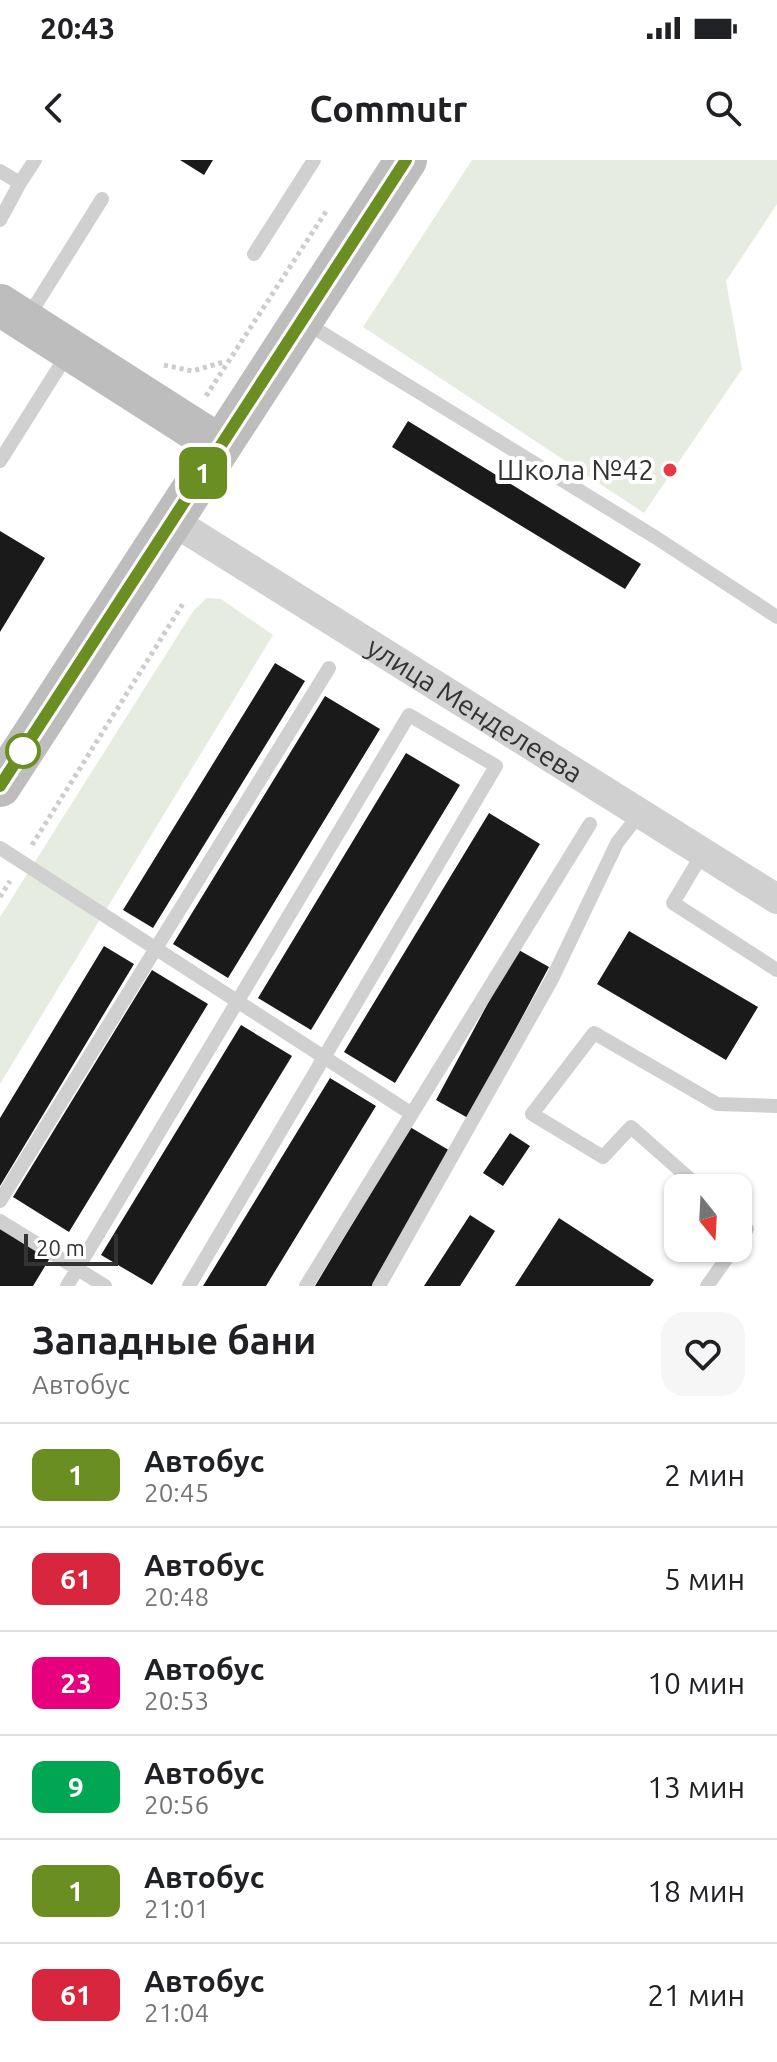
<!DOCTYPE html>
<html lang="ru">
<meta charset="utf-8">
<style>
:root{--surface:#fff;--page:#f6f6f6;--text:#202124;--muted:#757577;--line:#e0e0e0}
body{margin:0;font-family:Ubuntu,sans-serif;background:var(--page);color:var(--text);height:100vh;display:flex;flex-direction:column;font-size:30px;white-space:nowrap}
*{box-sizing:border-box;margin:0}
p{font-size:26px;color:var(--muted)}
.icon{flex:none;width:44px;height:44px;fill:none;stroke:currentColor;stroke-width:2;stroke-linecap:round;stroke-linejoin:round}
.map{position:relative;height:1126px;overflow:hidden}
.details{display:flex;flex-direction:column;background:var(--surface);flex:1}
.details>*{flex:none}
.badge{padding:0 16px;border-radius:12px;font-size:28px;line-height:52px}
.needle{width:52px;rotate:162deg}
.tools{position:absolute;left:664px;top:1014px;display:grid;gap:16px}
.tools a{display:grid;place-items:center;width:88px;height:88px;border-radius:16px;background:var(--surface);box-shadow:0 2px 6px #0004;font-size:40px}
.scale{position:absolute;left:24px;bottom:20px;width:94px;box-sizing:border-box;padding-left:8px;border:4px solid #333;border-top:0;font-size:22px;line-height:28px;white-space:nowrap;color:#333;-webkit-text-stroke:6px #fff;paint-order:stroke}
.map>.badge{position:absolute;translate:-50% -50%;box-shadow:0 0 0 4px #fff}
.round{display:grid;place-items:center;flex:none;width:84px;height:84px;border-radius:24px;background:var(--page)}
.headline{display:flex;align-items:center;justify-content:space-between;height:136px;padding:0 32px}
h1{font-size:38px;font-weight:700;line-height:60px}
ul{padding:0;list-style:none}
li{display:flex;align-items:center;gap:24px;height:104px;padding:0 32px;border-top:2px solid var(--line)}
li div{flex:1}
li b{display:block;font-size:30px}
li em{font-style:normal}
li .badge{min-width:88px;font-weight:700;text-align:center}
.status{display:flex;justify-content:space-between;align-items:center;height:56px;padding:0 40px;background:var(--surface);direction:ltr}
.status svg{height:22px;fill:currentColor}
header{display:flex;justify-content:space-between;align-items:center;height:104px;padding:0 32px;background:var(--surface);font-size:36px;font-weight:700}
.map>svg:first-child{display:block}
.green{fill:#e6ecdf}
.building{fill:#1a1a1a}
.lines{fill:none;stroke-linecap:round;stroke-linejoin:round}
.path{stroke:#cdcdcd;stroke-width:5;stroke-dasharray:4 4;stroke-linecap:butt}
.lane{stroke:#d0d0d0;stroke-width:14}
.street{stroke:#d0d0d0;stroke-width:30}
.secondary{stroke:#bdbdbd;stroke-width:42}
.line-casing{stroke:#fff;stroke-width:18}
.line{stroke:#6b8e23;stroke-width:12}
.poi-dot{fill:#e63946;stroke:#fff;stroke-width:3}
.stop-dot{fill:#fff;stroke:#6b8e23;stroke-width:4}
.labels{text-anchor:middle;stroke-width:8;stroke-linejoin:round;paint-order:stroke}
.poi-label{font-size:28px;fill:#333;stroke:#fff;text-anchor:end}
.street-label{font-size:28px;fill:#333;stroke:#fff}
</style>
<div class="status"><b>20:43</b><svg viewBox="0 0 49 12"><path d="M0 12V9h3v3zM5 12V6h3v6zM10 12V3h3v9zM15 12V0h3v12zM26 1h20v11H26zM47 4h2v5h-2z"/></svg></div>
<header><svg class="icon" aria-label="back" viewBox="0 0 24 24"><path d="M15 5l-7 7 7 7"/></svg>Commutr<svg class="icon" aria-label="search" viewBox="0 0 24 24"><circle cx="10" cy="10" r="6"/><path d="M15 15l6 6"/></svg></header>
<div class="map">
<svg width="777" height="1126" viewBox="0 0 777 1126">
<rect width="100%" height="100%" fill="#fff"/>
<!-- green -->
<path class="green" d="M472 0H777V44L726 121 742 209 644 353 363 167Z
M207 438 221 439 273 475 0 924V757L194 450Z"/>
<!-- building -->
<path class="building" d="M180 0H213L204 15Z
M408 261 641 404 625 429 392 287Z
M0 371 45 398 0 472Z
M275 503 305 521 153 768 123 750Z
M325 536 380 569 228 818 173 784Z
M406 593 460 625 311 870 258 838Z
M489 653 540 684 395 923 344 892Z
M629 771 758 847 726 900 597 824Z
M104 786 134 804 0 1026V958Z
M517 789 549 807 468 958 436 940Z
M152 810 208 844 69 1072 13 1037Z
M241 865 292 896 152 1125 101 1095Z
M330 918 376 946 266 1126H203Z
M410 967 452 992 374 1126H315Z
M510 973 530 986 503 1026 483 1013Z
M470 1055 495 1071 460 1126H424Z
M559 1058 654 1120 650 1126H515Z
M0 1068 50 1098 33 1126H0Z"/>
<g class="lines">
<!-- path -->
<path class="path" d="M164 205 192 211 224 202
M206 236 327 50
M32 685 184 442
M0 737 10 721"/>
<!-- lane -->
<path class="lane" d="M0 11 20 23 0 60
M20 23 35 0
M254 94 314 0
M28 157 102 39
M306 163 655 377 777 457
M0 301 68 193
M0 688 412 954
M704 691 673 743 777 810
M700 1028 631 967 603 997 532 954 594 873 717 944 777 946
M0 1041 329 508
M0 1061 105 1126
M738 1062 747 1069 738 1082
M67 1126 409 555 496 606 189 1126
M306 1126 590 664
M379 1126 552 819 617 683 641 652
M707 1126 734 1088"/>
<!-- street -->
<path class="street" id="s1" d="M173 361 777 739"/>
<!-- secondary -->
<path class="secondary" d="M0 145 219 285
M0 626 406 0"/>
</g>
<g class="lines">
<!-- line casing -->
<g class="line-casing">
<path id="line" d="M0 626 406 0"/>
</g>
<!-- line -->
<use href="#line" class="line"/>
</g>
<!-- markers -->
<circle class="poi-dot" cx="670" cy="310" r="8"/>
<circle class="stop-dot" cx="23" cy="591" r="16"/>
<g class="labels">
<!-- poi labels -->
<g class="poi-label">
<text x="654" y="320">Школа №42</text>
</g>
<!-- street labels -->
<g class="street-label">
<text dy="10" stroke="none"><textPath href="#s1" startOffset="356">улица Менделеева</textPath></text>
</g>
</g>
</svg>
<div class="tools">
<a><svg class="needle" viewBox="-14 -14 28 28"><path d="M0-13l5 13h-10z" fill="#e53935"/><path d="M0 13l5-13h-10z" fill="#757577"/></svg></a>
</div>
<div class="scale">20 m</div>
<b class="badge" style="left:203px;top:313px;background:#6b8e23;color:#fff">1</b>
</div>
<section class="details">
<div class="headline"><div><h1>Западные бани</h1><p>Автобус</p></div><a class="round"><svg class="icon" aria-label="heart" viewBox="0 0 24 24"><path d="M12 20l-8-8c-3-5 5-10 8-4 3-6 11-1 8 4z"/></svg></a></div>
<ul>
<li><span class="badge" style="background:#6b8e23;color:#fff">1</span><div><b>Автобус</b><p>20:45</p></div><em>2 мин</em></li>
<li><span class="badge" style="background:#d7263d;color:#fff">61</span><div><b>Автобус</b><p>20:48</p></div><em>5 мин</em></li>
<li><span class="badge" style="background:#e6007e;color:#fff">23</span><div><b>Автобус</b><p>20:53</p></div><em>10 мин</em></li>
<li><span class="badge" style="background:#00a651;color:#fff">9</span><div><b>Автобус</b><p>20:56</p></div><em>13 мин</em></li>
<li><span class="badge" style="background:#6b8e23;color:#fff">1</span><div><b>Автобус</b><p>21:01</p></div><em>18 мин</em></li>
<li><span class="badge" style="background:#d7263d;color:#fff">61</span><div><b>Автобус</b><p>21:04</p></div><em>21 мин</em></li>
</ul>
</section>
